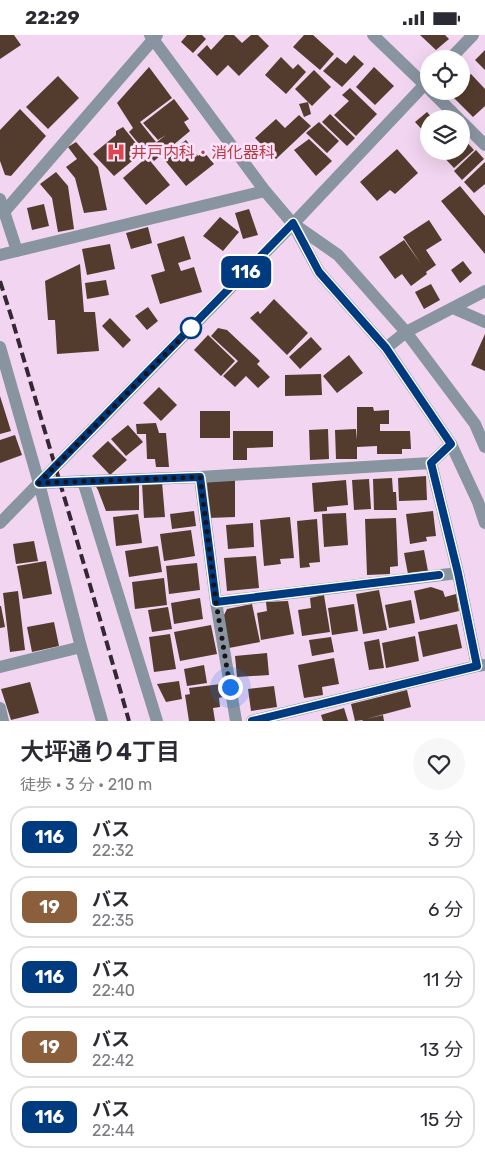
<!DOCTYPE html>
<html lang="ja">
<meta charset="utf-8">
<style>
:root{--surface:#fff;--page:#f7f7f7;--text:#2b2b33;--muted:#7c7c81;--line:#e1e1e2}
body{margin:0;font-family:Rubik,"Noto Sans JP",sans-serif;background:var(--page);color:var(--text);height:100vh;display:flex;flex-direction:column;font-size:19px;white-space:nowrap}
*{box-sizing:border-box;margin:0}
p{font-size:16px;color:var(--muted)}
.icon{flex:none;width:28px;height:28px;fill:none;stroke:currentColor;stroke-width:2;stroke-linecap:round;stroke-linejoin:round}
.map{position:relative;height:686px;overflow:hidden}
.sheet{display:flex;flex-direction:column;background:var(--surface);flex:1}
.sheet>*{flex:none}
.badge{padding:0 10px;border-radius:8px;font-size:18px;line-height:32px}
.buttons{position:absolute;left:420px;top:15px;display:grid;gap:10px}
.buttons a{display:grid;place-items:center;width:50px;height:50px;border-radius:50%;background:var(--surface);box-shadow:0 5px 20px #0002;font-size:25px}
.you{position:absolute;width:25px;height:25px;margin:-12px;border:4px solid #fff;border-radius:50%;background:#1a73e8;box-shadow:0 0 0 8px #1a73e833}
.map>.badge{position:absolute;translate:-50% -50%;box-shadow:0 0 0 2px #fff}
.round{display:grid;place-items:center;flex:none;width:52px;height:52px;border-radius:26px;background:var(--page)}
.headline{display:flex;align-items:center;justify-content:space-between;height:85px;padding:0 20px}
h1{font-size:24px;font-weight:600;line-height:38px}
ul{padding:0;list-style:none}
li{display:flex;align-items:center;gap:15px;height:62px;margin:0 10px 8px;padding:0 10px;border:2px solid var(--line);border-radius:20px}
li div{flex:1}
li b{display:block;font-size:19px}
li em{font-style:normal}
li .badge{min-width:55px;font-weight:700;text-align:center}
.status{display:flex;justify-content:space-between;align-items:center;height:35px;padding:0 25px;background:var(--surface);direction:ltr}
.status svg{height:14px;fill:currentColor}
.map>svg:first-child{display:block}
.building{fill:#533c2d}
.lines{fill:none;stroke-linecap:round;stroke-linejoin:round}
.minor{stroke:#88949f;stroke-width:12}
.tertiary{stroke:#88949f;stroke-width:12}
.rail{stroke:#352834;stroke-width:4;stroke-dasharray:10 5;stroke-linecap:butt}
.line-casing{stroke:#fff;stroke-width:11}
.line{stroke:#003b80;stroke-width:8}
.walk{stroke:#1c121b;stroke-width:5;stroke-dasharray:0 9}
.stop-dot{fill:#fff;stroke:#003b80;stroke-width:2.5}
.labels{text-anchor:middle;stroke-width:5;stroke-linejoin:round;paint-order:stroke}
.health-label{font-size:16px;fill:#be3a42;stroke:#fbe4fb;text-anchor:start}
</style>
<div class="status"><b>22:29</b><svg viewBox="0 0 49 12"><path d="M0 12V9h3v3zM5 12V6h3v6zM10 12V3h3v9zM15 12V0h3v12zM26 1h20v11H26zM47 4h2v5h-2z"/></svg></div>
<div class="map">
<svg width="485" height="686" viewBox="0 0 485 686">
<rect width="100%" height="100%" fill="#f2d5f1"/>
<!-- building -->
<path class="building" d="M0 0H14L21 10 0 24Z
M187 0H202L206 4 193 18 181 7Z
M225 0H234L242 8 251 0H258L269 11 239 41 228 30 217 41 197 20 207 10 211 15Z
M304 0H313L334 19 320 35 293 12Z
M420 0H445L449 4 436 15Z
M485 15V35L475 25Z
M354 20 364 29 342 52 323 36 337 22 346 29Z
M281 22 293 34 298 29 306 37 286 59 265 40Z
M149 32 172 63 140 87 156 107 144 115 129 97 133 93 117 68Z
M374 32 394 51 375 70 356 52Z
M314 35 331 52 312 71 295 54Z
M471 39 485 54V71L473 82 450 59 453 56H461V48Z
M58 41 79 63 48 94 26 72Z
M350 53 377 79 356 101 334 80 349 66 342 60Z
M174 64 189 84 184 87 190 96 154 126 145 116 166 100 158 105 143 88Z
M308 67 311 79 304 82 299 69Z
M20 74 46 101 11 141 5 140 0 126V95Z
M427 77 433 84H429V102L415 87Z
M443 77 449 84H435Z
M330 79 355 103 347 111 322 87Z
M299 80 311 91 276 124 255 103 276 84 285 93Z
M319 87 339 106 327 118 306 98Z
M123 92 143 117 114 141 93 119 116 100V96Z
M461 101 474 115 454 133 438 116H461Z
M309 104 332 126 316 141 294 115Z
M186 105 198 121 204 117 214 129 186 151 163 123Z
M76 107 98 132 107 175 84 178 75 143 66 132 77 124 68 112Z
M397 114 418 138 395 159 390 155 377 166 360 147Z
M476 115 484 124 462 145 454 136Z
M147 122 170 150 146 170 123 143Z
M485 127V149L474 158 464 147Z
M56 137 68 151 74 194 58 197 52 163 40 149Z
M460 151 485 181V219L441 166Z
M44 169 49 191 32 195 27 173Z
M249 174 258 200 243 204 235 178Z
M220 182 239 197 223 216 203 201Z
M429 185 442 205 426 215 436 230 426 237 427 239 411 251 402 239 395 244 379 222 404 205 421 229 403 202Z
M148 192 152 208 131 214 126 198Z
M184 201 191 224 178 228 181 236 194 232 202 257 160 269 151 240 165 236 157 209Z
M110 209 115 234 87 240 82 214Z
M463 226 472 238 460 248 451 235Z
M80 229 84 277H95L99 316 57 319 55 285H48L45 246Z
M106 245 109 260 87 264 85 248Z
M431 249 440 265 424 274 415 257Z
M274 264 308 298 287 320 250 283 258 276 260 279Z
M148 272 158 286 147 295 135 281Z
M110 283 131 305 123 313 102 291Z
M218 293 227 295 260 326 257 329 270 342 258 353 246 341 235 352 223 341 238 326 211 301Z
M485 299V336L471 330Z
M208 300 235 326 221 341 194 315Z
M311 302 322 314 300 334 289 322Z
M349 320 363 338 337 358 323 341Z
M321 339 322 360 285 361V340Z
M159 352 177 370 161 386 143 368Z
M0 361 11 396 0 399Z
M357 372H373L374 376 389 375V389H380V396H410L411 414H402V419H377V411L357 412V424H336L335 395 356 394 357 405Z
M200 376H230V403H200Z
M156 388 159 398H166L169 432H156L155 424H147L146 399H137L136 389Z
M128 390 143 407 126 421 111 404Z
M328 394 329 424 310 425 309 395Z
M233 396H273V412L247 413V425H233Z
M15 400 22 420 0 428V405Z
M108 406 127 425 110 440 92 421Z
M426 441 427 465 399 466 398 443Z
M392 443 393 457H396L397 475H374L373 444Z
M369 444 371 474 354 475 352 445Z
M235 445V482L208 483 207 446Z
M346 445 348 470 327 472V476L314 477 312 448Z
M162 447 165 482 144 483 142 448Z
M95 450H139V475L106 476 98 455Z
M194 476 196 491 172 494 170 479Z
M433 476 436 501 426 502 427 506 410 509 406 479Z
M346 478 348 510 324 512 322 479Z
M138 479 142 508 116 511 113 482Z
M290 482 294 523 280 524 281 529 264 531 260 485Z
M396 483 398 531 390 532V539L367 540 365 484Z
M317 484 320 527 309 528 310 532 300 533 297 486Z
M253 488 254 512 228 514 226 490Z
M191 495 195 521 164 526 160 499Z
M34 506 38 526 16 529 13 509Z
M158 511 162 537 129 542 125 516Z
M424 515 428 536 408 539 404 518Z
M256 521 259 553 227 556 224 523Z
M46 526 52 559 23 564 17 531Z
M197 528 200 555 169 559 166 531Z
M164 543 167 570 135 574 132 547Z
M431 552 443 556 445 562 456 559 459 576 420 585 414 556Z
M379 555 387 595 363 599 356 559Z
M18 556 25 615 10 617 3 558Z
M324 560 330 597 302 601 298 575 311 573 310 563Z
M200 563 203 584 174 589 171 568Z
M411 565 415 588 389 593 385 570Z
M288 566 294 599 261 605 257 578 267 576 266 567Z
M252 569 260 607 229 613 223 582 227 574Z
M354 569 358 596 332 600 328 573Z
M0 571H1L5 592 0 593Z
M168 572 172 594 152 597 148 575Z
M54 587 59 611 32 617 27 592Z
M457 589 462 613 423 622 418 597Z
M211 590 217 619 180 626 174 597Z
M170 599 176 634 154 637 149 602Z
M415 601 419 626 386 633 382 608Z
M331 602 334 617 312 621 309 605Z
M379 604 384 633 369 635 364 607Z
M267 618 269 640 237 642 235 621Z
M334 623 339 649 322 652 323 660 304 663 298 630Z
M204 630 207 648 187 651 184 634Z
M179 646 182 664 166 667 157 649Z
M30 647 39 678 11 685 1 654Z
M221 649 223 662 219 663 220 672 213 673 215 686H189L185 660 190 659 189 653Z
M274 651 277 672 251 676 248 654Z
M407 655 411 672 366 684 383 680 384 686H362L363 685 355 686 351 669Z
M344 673 348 686H323L321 680Z"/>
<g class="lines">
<!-- minor -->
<path class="minor" d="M373 0 429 54
M431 56 459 84
M461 86 485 110
M0 164 17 216
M4 177 157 0
M0 220 265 156
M453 273 485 287
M0 312 39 448 81 612 102 686
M386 313 406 297 485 256
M431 428 458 538 477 631
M200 442 216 567 236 686
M83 446 157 686
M39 448 200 442 431 428 451 409
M216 567 458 538
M0 632 81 612
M0 673 3 686
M252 686 477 631 483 630"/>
<!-- tertiary -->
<path class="tertiary" d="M150 0 265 156 293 189 319 237 386 313 451 409 478 467 485 488
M450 24 473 0
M295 190 338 220 406 297 475 389 485 412
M0 488 293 189 429 45"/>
<!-- rail -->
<path class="rail" d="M0 246 12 284 102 591 129 686"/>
</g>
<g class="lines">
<!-- line casing -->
<g class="line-casing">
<path id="line" d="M252 686 477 631 458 538 431 428 451 409 386 313 319 237 293 188 39 448 200 442 216 567 439 540"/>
</g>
<!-- line -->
<use href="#line" class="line"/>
<!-- walk -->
<path class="walk" d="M191 293 197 287 39 448 200 442 216 567 230 652"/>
</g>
<!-- icons -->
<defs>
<g id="hospital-bare" transform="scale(1.5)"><path d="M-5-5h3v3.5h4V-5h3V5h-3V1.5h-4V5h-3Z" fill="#e0444e" stroke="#fbe4fb" stroke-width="2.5" paint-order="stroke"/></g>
</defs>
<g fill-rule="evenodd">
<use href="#hospital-bare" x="116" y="117"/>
</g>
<!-- markers -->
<circle class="stop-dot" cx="191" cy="293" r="10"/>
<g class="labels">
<!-- health labels -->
<g class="health-label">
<text x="131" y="123">井戸内科・消化器科</text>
</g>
</g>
</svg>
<div class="buttons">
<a><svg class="icon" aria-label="locate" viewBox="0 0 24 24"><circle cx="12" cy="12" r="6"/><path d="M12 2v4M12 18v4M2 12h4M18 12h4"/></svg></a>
<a><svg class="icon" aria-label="layers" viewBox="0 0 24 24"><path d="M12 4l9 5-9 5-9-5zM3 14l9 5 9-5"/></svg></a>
</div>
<div class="you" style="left:230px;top:652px"></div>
<b class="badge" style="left:246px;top:237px;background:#003b80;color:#fff">116</b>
</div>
<section class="sheet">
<div class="headline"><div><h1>大坪通り4丁目</h1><p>徒歩 · 3 分 · 210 m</p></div><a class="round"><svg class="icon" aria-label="heart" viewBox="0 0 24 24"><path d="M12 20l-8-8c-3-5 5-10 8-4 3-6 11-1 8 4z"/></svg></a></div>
<ul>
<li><span class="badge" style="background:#003b80;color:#fff">116</span><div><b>バス</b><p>22:32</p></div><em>3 分</em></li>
<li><span class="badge" style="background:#8b5e3c;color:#fff">19</span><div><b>バス</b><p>22:35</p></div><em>6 分</em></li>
<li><span class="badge" style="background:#003b80;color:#fff">116</span><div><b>バス</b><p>22:40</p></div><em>11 分</em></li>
<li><span class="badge" style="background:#8b5e3c;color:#fff">19</span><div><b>バス</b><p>22:42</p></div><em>13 分</em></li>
<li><span class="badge" style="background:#003b80;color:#fff">116</span><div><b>バス</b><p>22:44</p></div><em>15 分</em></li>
</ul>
</section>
